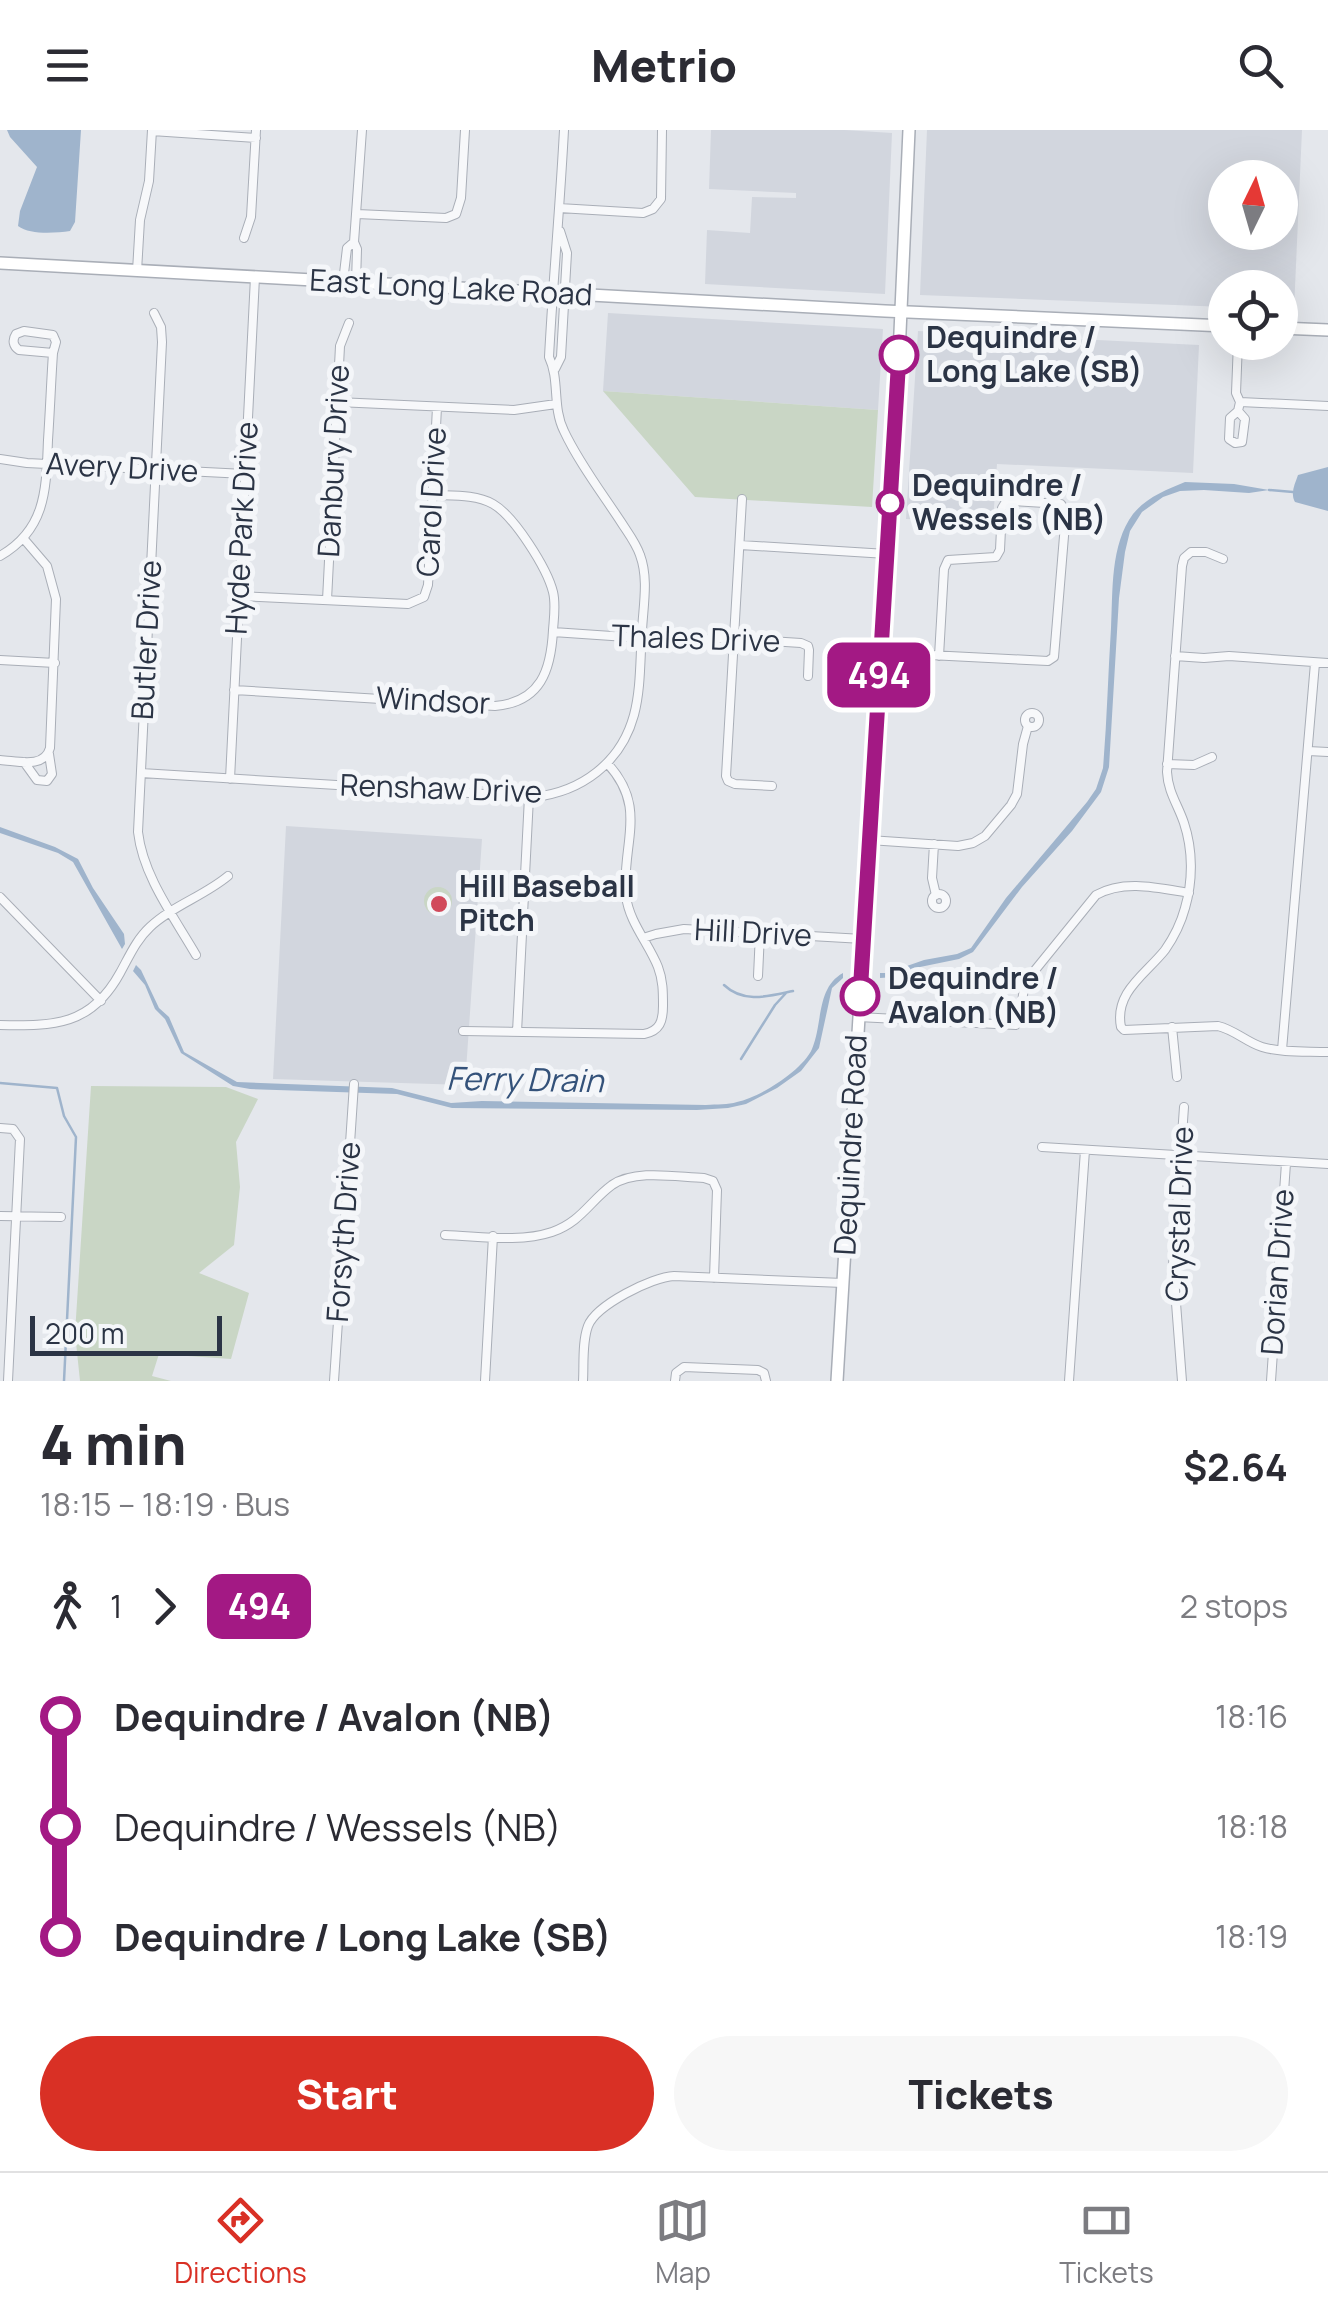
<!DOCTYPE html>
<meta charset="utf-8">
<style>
:root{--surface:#fff;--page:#f7f7f7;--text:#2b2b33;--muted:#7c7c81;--line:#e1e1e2;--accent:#d93025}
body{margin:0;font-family:Manrope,sans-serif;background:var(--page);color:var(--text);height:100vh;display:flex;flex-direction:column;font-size:38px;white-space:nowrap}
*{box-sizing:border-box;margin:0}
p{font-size:32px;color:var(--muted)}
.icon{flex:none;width:55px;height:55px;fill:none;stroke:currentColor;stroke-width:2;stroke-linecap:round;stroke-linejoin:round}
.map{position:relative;height:1251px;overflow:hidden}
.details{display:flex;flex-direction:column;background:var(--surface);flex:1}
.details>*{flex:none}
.badge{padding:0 20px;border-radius:15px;font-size:35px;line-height:65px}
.needle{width:65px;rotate:5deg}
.tools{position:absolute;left:1208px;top:30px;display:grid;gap:20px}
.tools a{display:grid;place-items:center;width:90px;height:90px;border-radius:50%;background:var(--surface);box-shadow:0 10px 40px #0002;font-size:50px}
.scale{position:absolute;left:30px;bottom:25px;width:192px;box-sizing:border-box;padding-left:10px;border:5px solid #2b3445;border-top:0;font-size:28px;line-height:35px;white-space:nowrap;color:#2b3445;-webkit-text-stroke:8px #f4f6f9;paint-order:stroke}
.map>.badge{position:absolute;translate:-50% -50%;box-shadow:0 0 0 5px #fff}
.legs{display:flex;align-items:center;gap:15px;height:110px;padding:0 40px;font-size:32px}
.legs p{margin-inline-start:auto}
.summary{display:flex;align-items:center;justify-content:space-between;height:170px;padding:0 40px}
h1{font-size:55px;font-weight:800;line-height:75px}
.action{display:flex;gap:20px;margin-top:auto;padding:20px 40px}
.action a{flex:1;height:115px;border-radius:60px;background:var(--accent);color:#fff;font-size:40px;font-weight:800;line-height:115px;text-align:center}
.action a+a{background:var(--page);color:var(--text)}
ul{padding:0 40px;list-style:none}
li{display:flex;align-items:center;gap:35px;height:110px;font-size:38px}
li i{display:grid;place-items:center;width:15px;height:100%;margin:0 12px;background:currentColor}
li i::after{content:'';width:25px;height:25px;margin:-12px;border:8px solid;border-radius:50%;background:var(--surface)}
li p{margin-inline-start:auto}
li:first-child i{background:linear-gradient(#0000 50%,currentColor 0)}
li:last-child i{background:linear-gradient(currentColor 50%,#0000 0)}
header{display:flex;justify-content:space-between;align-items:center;height:130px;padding:0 40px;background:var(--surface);font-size:45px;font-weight:800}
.tab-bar{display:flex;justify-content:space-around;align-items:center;height:140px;border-top:2px solid var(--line);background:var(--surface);font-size:28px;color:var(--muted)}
.tab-bar a{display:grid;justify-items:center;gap:5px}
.tab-bar .on{color:var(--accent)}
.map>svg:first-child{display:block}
.built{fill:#d2d6de;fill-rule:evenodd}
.green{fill:#c9d6c5}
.water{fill:#9fb4cc}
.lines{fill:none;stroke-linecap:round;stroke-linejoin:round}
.stream{stroke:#9fb4cc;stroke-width:2.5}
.street-casing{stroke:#a9aeb7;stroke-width:10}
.secondary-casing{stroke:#a9aeb7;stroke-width:14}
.street{stroke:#f7f8fa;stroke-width:8}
.secondary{stroke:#fff;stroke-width:11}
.line-1-casing{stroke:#fff;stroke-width:22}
.line-1{stroke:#a31984;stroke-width:15}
.stop-1-dot{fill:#fff;stroke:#a31984;stroke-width:5}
.poi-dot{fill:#d1495b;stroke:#f4f6f9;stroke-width:4}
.labels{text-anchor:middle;stroke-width:10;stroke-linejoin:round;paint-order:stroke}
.street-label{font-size:30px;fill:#2b3445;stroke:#f4f6f9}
.stop-label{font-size:30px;font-weight:bold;fill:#2b3445;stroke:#f4f6f9;text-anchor:start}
.poi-label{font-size:30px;font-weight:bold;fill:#2b3445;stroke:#f4f6f9;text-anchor:start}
.water-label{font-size:32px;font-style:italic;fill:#34527a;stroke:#f4f6f9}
</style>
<header><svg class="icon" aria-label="menu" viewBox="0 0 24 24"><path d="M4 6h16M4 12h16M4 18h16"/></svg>Metrio<svg class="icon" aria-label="search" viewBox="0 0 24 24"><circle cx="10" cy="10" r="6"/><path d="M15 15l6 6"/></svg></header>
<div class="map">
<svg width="1328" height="1251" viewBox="0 0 1328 1251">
<rect width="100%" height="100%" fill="#e4e7ec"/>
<!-- built -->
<path class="built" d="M711 0H845L892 3 885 164 705 154 707 100 750 103 752 67 796 68V63L709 59Z
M927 0H1302L1294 180 1280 179V158H1225V177L920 165ZM1225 48H1280V102H1225Z
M608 183 883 199 878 280 603 261Z
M918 201 1199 215 1193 343 997 334 993 392 906 389Z
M286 696 482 709 465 955 273 949Z"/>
<!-- green -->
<path class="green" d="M603 261 878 280 872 377 695 367Z
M424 771a14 14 0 1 1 28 0a14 14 0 1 1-28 0Z
M91 956 226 957 258 969 236 1012 240 1057 234 1115 199 1143 249 1163 231 1229 159 1224 152 1246 171 1251H80L75 1203Z"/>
<!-- water -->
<path class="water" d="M7 0H81L75 92 70 101C55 103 30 105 18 96L20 81 37 37 10 7Z
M1328 337V381L1295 372C1290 363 1295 354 1298 345Z
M1185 352 1234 354 1269 360 1249 363 1204 360 1180 361 1163 367 1142 382 1130 401 1125 422 1119 468 1109 637 1101 662 1072 701 1022 757 973 822 959 829 920 837 895 847 880 848V843H887L924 830 957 824 971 818 1006 768 1087 672 1096 659 1103 638C1107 591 1108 544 1111 498 1113 461 1110 415 1133 384 1147 367 1166 360 1185 352Z
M0 697 55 717 78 729 93 758 124 804 125 814 122 819 73 732 58 723 0 703Z
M136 835 141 840 159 878 169 887 184 922 237 952 392 958 451 973 482 971 706 975C717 974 728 975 737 972 760 967 802 941 812 919 823 893 816 858 843 843V848L832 858 819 918 801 941 777 958 746 974 728 978 697 980 452 978 397 964 250 959 233 956 181 923 165 889 155 879 145 855 133 841Z"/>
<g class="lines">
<!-- stream -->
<path class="stream" d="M1269 360 1293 362
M724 855C744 874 769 866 793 861
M741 929 775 875 786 863
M0 953 57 958 64 986 76 1007 64 1251"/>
<!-- street casing -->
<g class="street-casing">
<path id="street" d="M152 1 256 8
M559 78 643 83 653 79 661 69 662 0
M357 84 446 88 456 84 461 68 465 0
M244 108 251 87 256 0
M354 112 362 0
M137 141 140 90 149 51 152 0
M343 152 347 118 354 112 357 119 356 153
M154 183 161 197 162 212 138 702C143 746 174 787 196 825
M24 201 53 205 56 212 53 223 19 220C13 216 12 210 16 204Z
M555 239 561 227 567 123 560 101
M337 272 514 280 556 274
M1240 272 1328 276
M1238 281 1245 289 1242 312 1235 313 1229 309 1230 288 1238 281 1240 272 1236 263 1238 212
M0 329 27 333 245 344
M742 369 726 646 728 651 735 654 772 656
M740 415 887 424
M0 426C47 399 46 358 48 310 50 281 51 252 53 223
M1223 429 1206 422H1191L1184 428 1182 436 1167 642C1168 662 1178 675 1184 693 1193 720 1193 751 1185 778 1181 793 1174 807 1165 820 1146 844 1114 862 1121 897L1124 900 1218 896C1235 900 1246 912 1262 917 1282 923 1307 921 1328 922
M239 466 408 474 424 467 428 455 437 277
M327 470 340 216 349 193
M553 502 685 511 726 508 801 513 808 516 809 520 808 546
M881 518 902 520 910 524
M1175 526 1204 528 1229 526 1328 533
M880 527 901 528 910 524 1048 531 1054 527 1066 382 1061 374 1012 371 1005 373 1002 378 1000 420 996 427 948 430 944 439 939 526
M0 530 55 533
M234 560 495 576C541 572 551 540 553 500 554 487 556 474 553 462 547 438 514 386 493 374 475 364 452 366 432 365
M1025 590a7 7 0 1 1 14 0a7 7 0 1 1-14 0Z
M1308 621 1328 622
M0 630C18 631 44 639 50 618L56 469 47 436 23 408
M24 632 37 650 47 651 52 644 49 624
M1167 634 1194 635 1212 627
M141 643 534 667C581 662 621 633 634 585 641 559 640 529 642 501 643 477 649 449 640 425 636 413 628 403 621 392 602 363 579 333 564 301 552 277 560 250 549 227 553 151 560 76 564 0
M230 649 255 147
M869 710 958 716 973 713 985 706 1011 675 1017 664 1023 614 1028 596
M934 714 932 748 936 765
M932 771a7 7 0 1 1 14 0a7 7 0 1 1-14 0Z
M0 767 101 871
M643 808 656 804 684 799 863 809
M758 846 760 803
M858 887 1016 895C1024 882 1020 865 1027 850L1096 765C1124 749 1159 758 1189 763
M0 895C54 896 91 896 120 843 129 827 136 810 150 797 172 776 204 766 228 746
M1172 897 1177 947
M463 901 644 904C660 901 663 891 663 876 663 862 663 850 658 837 649 814 629 792 626 766 621 714 649 678 607 633
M517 902 529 667
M1282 920 1315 533
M0 998 13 999 20 1009 8 1251
M1042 1017 1328 1034
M0 1086 61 1087
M445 1105C479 1106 519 1113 552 1102 581 1092 590 1071 612 1055 636 1039 676 1047 704 1048L713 1051 717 1060 714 1148
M334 1251 354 954
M485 1251 493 1106
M583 1251C584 1234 582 1212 588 1196 596 1175 652 1147 674 1146L843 1153
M675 1251 676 1243 684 1237 758 1240 764 1243 766 1251
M1069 1251 1085 1020
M1182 1251 1173 1134 1184 977
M1271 1251 1286 1033"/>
</g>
<!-- secondary casing -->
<g class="secondary-casing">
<path id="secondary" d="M0 133 885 181 1225 196
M1280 198 1328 200
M837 1251 899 225 909 0"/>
</g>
<!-- street -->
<use href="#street" class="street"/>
<!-- secondary -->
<use href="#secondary" class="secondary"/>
</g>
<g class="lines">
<!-- line-1 casing -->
<g class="line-1-casing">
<path id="line-1" d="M860 866 899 225"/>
</g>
<!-- line-1 -->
<use href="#line-1" class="line-1"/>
</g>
<!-- markers -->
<g class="stop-1-dot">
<circle cx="899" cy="225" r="18"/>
<circle cx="890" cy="373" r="12"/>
<circle cx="860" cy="866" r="18"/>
</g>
<circle class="poi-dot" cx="439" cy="774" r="10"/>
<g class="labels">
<!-- street labels -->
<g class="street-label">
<text transform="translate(451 158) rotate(3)" y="10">East Long Lake Road</text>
<text transform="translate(334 331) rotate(-87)" y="10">Danbury Drive</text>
<text transform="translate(122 338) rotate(3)" y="10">Avery Drive</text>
<text transform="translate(432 372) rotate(-87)" y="10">Carol Drive</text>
<text transform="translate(242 398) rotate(-87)" y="10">Hyde Park Drive</text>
<text transform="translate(696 509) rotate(2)" y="10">Thales Drive</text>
<text transform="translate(147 510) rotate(-87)" y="10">Butler Drive</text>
<text transform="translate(433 571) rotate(3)" y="10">Windsor</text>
<text transform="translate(441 659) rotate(2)" y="10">Renshaw Drive</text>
<text transform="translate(753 803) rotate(3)" y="10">Hill Drive</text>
<text transform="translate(851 1015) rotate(-87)" y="10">Dequindre Road</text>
<text transform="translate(1180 1084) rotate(-88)" y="10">Crystal Drive</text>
<text transform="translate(344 1102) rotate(-86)" y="10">Forsyth Drive</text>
<text transform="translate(1278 1142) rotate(-86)" y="10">Dorian Drive</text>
</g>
<!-- stop labels -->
<g class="stop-label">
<text x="926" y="218">Dequindre /<tspan x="926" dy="34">Long Lake (SB)</tspan></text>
<text x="912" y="366">Dequindre /<tspan x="912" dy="34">Wessels (NB)</tspan></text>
<text x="888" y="859">Dequindre /<tspan x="888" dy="34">Avalon (NB)</tspan></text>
</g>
<!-- poi labels -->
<g class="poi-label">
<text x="459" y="767">Hill Baseball<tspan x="459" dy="34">Pitch</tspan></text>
</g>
<!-- water labels -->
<g class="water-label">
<text transform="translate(525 950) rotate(1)" y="11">Ferry Drain</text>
</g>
</g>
</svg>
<div class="tools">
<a><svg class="needle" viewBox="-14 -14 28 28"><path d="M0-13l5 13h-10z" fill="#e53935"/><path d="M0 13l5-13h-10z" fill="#7c7c81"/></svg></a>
<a><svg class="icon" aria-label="locate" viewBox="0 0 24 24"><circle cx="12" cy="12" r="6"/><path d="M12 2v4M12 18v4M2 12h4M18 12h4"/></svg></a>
</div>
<div class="scale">200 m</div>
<b class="badge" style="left:879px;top:545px;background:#a31984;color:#fff">494</b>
</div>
<section class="details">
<div class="summary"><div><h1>4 min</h1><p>18:15 – 18:19 · Bus</p></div><b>$2.64</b></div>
<div class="legs"><svg class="icon" aria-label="walk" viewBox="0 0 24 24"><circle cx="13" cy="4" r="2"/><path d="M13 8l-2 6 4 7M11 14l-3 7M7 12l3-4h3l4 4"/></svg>1<svg class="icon" aria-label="forward" viewBox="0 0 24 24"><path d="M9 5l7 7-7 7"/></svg><b class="badge" style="background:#a31984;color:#fff">494</b><p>2 stops</p></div>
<ul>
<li><i style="color:#a31984"></i><b>Dequindre / Avalon (NB)</b><p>18:16</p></li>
<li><i style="color:#a31984"></i><span>Dequindre / Wessels (NB)</span><p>18:18</p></li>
<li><i style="color:#a31984"></i><b>Dequindre / Long Lake (SB)</b><p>18:19</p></li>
</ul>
<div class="action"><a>Start</a><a>Tickets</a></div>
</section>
<nav class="tab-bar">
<a class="on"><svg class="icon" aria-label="directions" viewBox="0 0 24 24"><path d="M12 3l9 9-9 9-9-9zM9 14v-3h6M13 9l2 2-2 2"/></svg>Directions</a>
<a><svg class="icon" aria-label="map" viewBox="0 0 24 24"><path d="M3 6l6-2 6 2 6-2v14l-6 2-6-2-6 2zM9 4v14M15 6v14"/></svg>Map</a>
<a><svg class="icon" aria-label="tickets" viewBox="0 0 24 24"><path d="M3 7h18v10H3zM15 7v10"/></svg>Tickets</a>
</nav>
